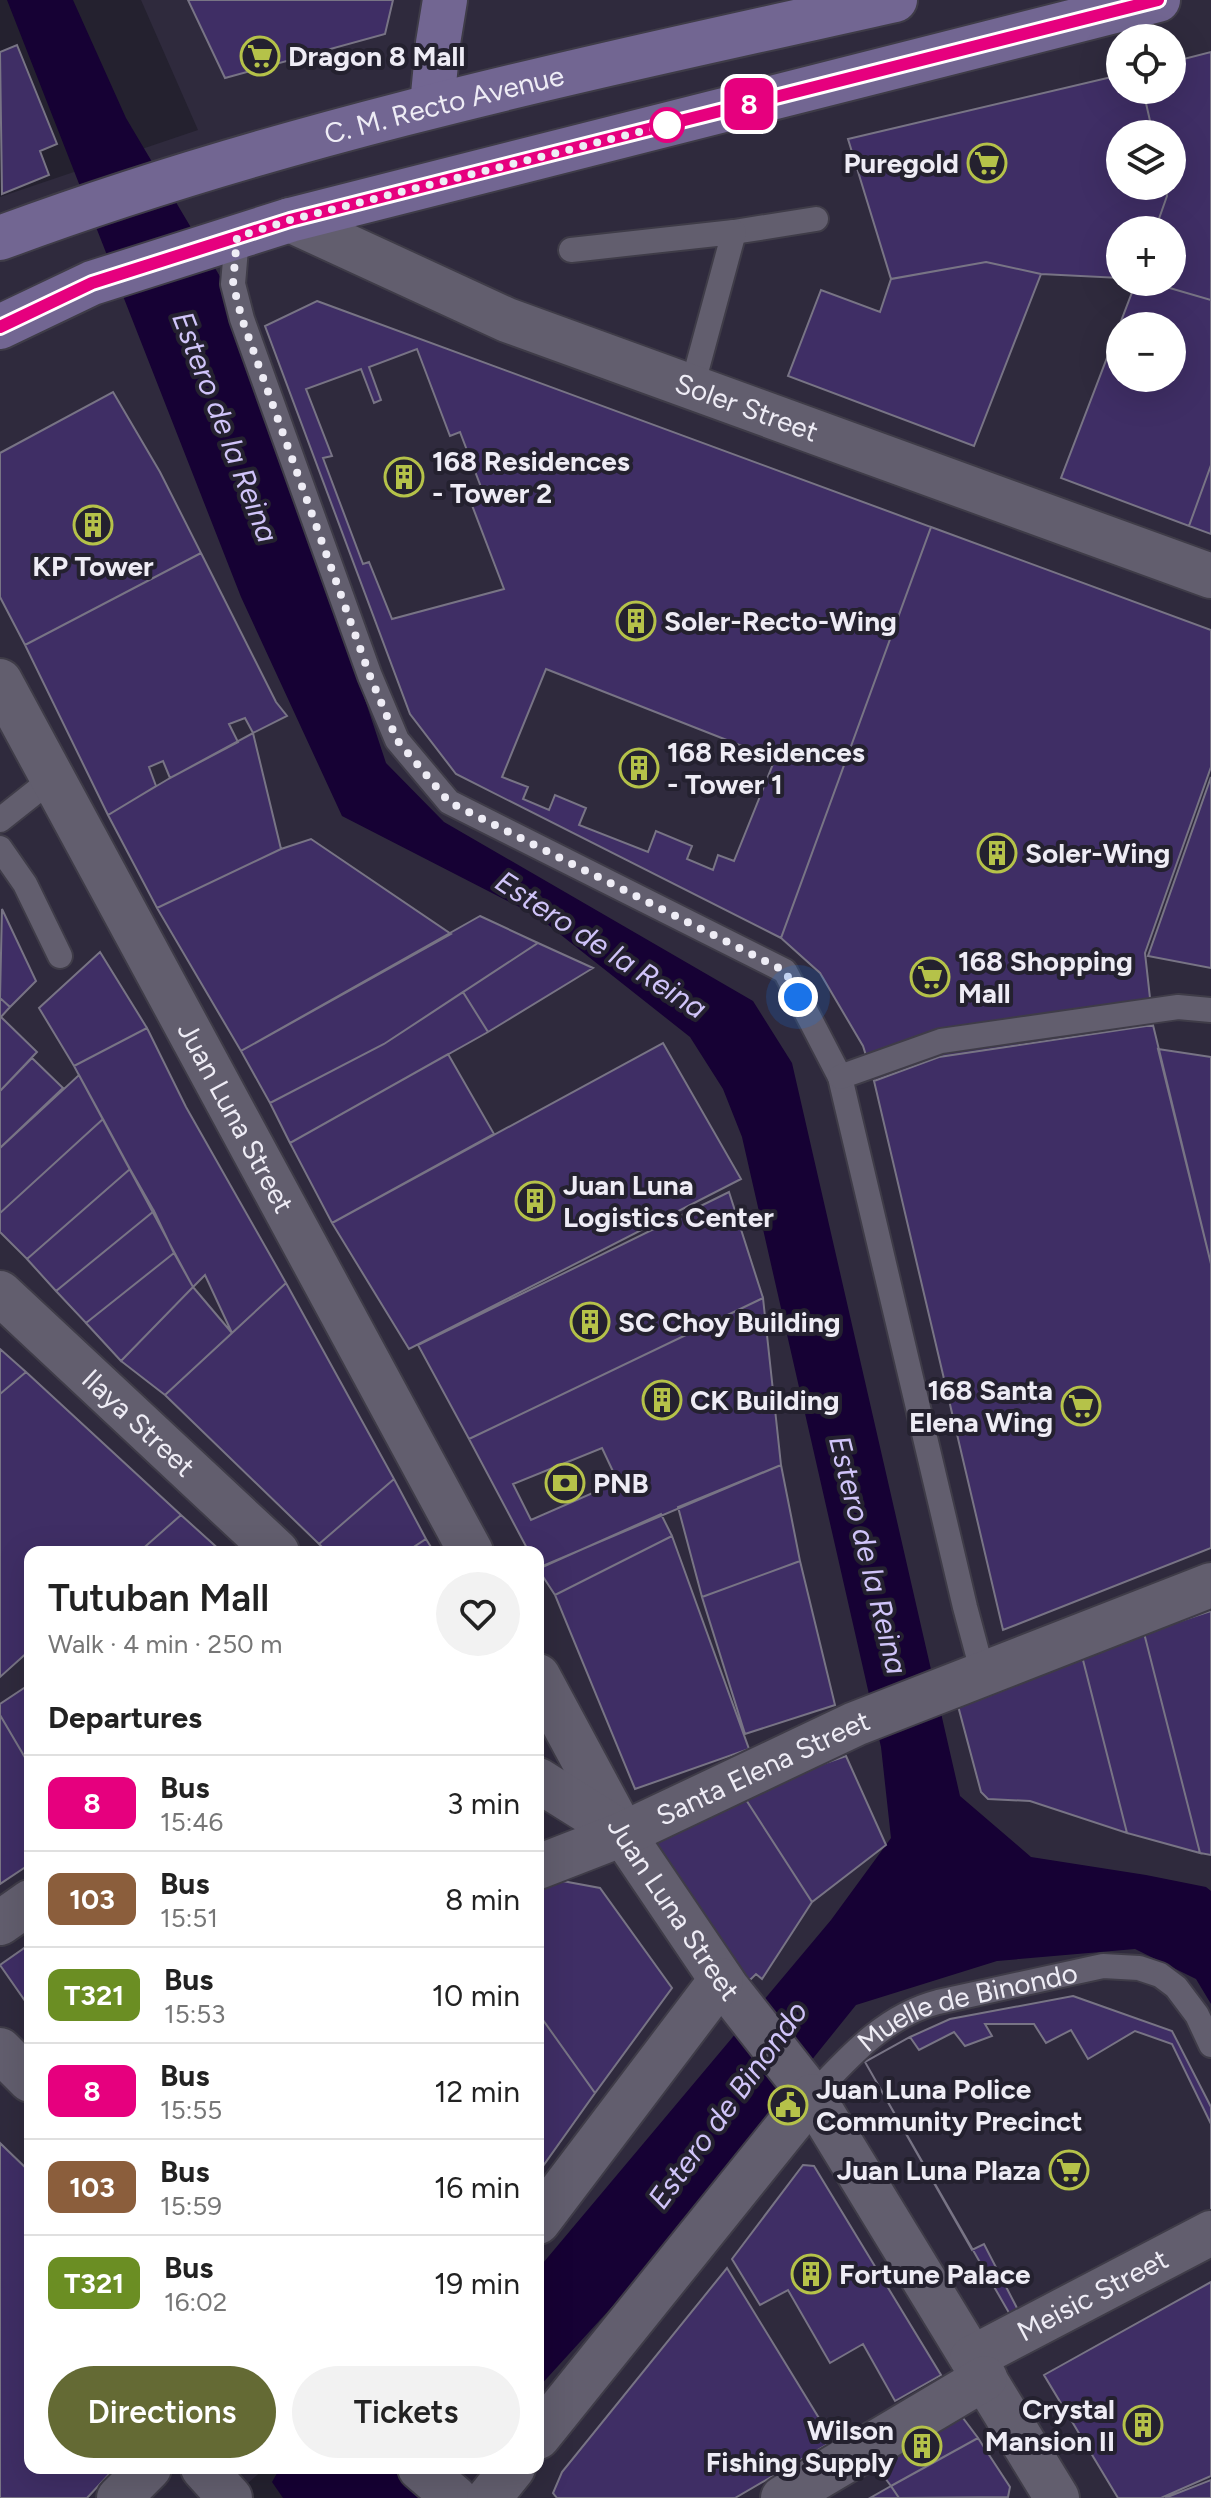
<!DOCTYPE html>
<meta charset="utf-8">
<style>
:root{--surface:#fff;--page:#f2f2f2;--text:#222;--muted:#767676;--line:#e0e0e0;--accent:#646a34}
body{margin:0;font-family:Figtree,sans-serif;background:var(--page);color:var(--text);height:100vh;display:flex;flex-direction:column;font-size:30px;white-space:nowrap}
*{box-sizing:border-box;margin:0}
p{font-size:26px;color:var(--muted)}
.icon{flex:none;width:44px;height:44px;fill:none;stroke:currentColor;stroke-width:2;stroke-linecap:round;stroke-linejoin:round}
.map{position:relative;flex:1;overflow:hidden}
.panel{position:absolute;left:24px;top:1546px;width:520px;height:928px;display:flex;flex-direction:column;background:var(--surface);border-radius:16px;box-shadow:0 8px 32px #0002}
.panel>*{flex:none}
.badge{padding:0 16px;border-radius:12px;font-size:28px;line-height:52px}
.buttons{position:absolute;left:1106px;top:24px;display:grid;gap:16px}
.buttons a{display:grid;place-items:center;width:80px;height:80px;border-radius:50%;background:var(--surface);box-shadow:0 8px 32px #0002;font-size:40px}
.you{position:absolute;width:40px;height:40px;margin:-20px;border:6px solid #fff;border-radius:50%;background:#1a73e8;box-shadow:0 0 0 12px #1a73e833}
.map>.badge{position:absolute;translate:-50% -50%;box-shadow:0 0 0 4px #fff}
h2{padding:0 24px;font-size:30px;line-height:72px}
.round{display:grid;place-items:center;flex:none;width:84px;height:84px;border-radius:42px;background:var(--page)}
.head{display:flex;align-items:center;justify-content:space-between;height:136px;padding:0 24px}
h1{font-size:38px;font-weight:600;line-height:60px}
.action{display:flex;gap:16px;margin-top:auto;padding:16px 24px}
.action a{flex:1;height:92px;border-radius:48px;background:var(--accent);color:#fff;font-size:32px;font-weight:600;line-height:92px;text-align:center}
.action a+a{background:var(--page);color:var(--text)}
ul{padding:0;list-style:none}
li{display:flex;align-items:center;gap:24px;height:96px;padding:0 24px;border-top:2px solid var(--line)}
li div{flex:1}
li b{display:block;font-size:30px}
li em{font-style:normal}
li .badge{min-width:88px;font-weight:700;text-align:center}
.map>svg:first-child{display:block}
.built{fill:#2f2a3d;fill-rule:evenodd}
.water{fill:#160134}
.building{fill:#3f2e65;stroke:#787485;stroke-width:2;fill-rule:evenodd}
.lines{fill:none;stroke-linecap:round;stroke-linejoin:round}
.lane-casing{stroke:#3f3c48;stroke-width:28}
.street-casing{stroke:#3f3c48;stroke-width:48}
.secondary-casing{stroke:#3f3c48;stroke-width:48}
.lane{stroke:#625e6e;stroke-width:24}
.street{stroke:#625e6e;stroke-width:44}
.secondary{stroke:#726692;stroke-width:44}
.line-casing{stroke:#fff;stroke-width:18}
.line{stroke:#e6007e;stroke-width:12}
.walk{stroke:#eeecf5;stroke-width:8;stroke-dasharray:0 14.4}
.stop-dot{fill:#fff;stroke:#e6007e;stroke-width:4}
.labels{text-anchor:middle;stroke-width:8;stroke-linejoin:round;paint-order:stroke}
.poi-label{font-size:28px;font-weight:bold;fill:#eeecf5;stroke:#24212f;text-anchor:start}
.street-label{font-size:28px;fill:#eeecf5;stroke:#24212f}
.water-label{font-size:30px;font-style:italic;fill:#d0c4f9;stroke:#24212f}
</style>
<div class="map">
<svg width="1211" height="2498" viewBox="0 0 1211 2498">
<rect width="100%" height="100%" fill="#24212f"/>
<!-- built -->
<path class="built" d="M141 0H1211V2498H459L417 2468H538V1552H30V2468H265L231 2498H0V197L198 130ZM1120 38H1172V90H1120ZM1120 134H1172V186H1120ZM1120 230H1172V282H1120ZM1120 326H1172V378H1120Z"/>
<!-- water -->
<path class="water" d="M7 0H73L126 118 231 295 386 763 444 822 753 1001 792 1063 960 1796 1031 1857 1146 1875 1206 1887 1211 1891V2004L1196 1979 1135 1949 997 1961 856 2005 620 2298 538 2388V2269L831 1920 891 1838 881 1747 742 1137 723 1089 690 1037 537 916 342 816 241 597Z
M280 2468H466L439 2498H283L272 2482Z"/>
<!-- building -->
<path class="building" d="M188 0H393L385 34 225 78Z
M17 45 57 144 40 151 49 175 2 194 0 52Z
M1211 52V300L1149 282H1172V230H1155L1167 196 1165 186H1172V134H1153L1143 90H1172V62Z
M1120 75V90H1143L1153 134H1120V186H1165L1167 196 1155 230H1120V278L1041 274 986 262 891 279 848 139Z
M986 262 1041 274 974 446 788 376 821 290 880 312 891 279Z
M1136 282H1149L1211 300V465L1189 526 1061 478ZM1120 326H1172V378H1120Z
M317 301 931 527 781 938 456 774 410 714 265 326Z
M417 349 450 436 460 432 484 495 470 500 504 589 392 619 369 562 363 564 323 458 332 456 306 389 361 369 374 403 381 400 369 367Z
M113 392 160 472 201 553 25 645 0 597V453Z
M1211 465V534L1189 526Z
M931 527 1211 630V767L1145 953 1153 1025 939 1057 874 1081 863 1046 820 973 781 938Z
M201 553 276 702 287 716 253 733 245 718 229 724 238 742 170 778 163 761 149 767 156 786 108 815 25 645Z
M546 669 775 759 734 861 718 855 713 870 687 859 692 846 656 831 648 852 579 825 586 808 555 795 549 810 523 799 528 787 502 777Z
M253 733 281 849 157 908 108 815 170 778Z
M1211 777V968L1148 956Z
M311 839 451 934 241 1051 157 908 281 849Z
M2 909 36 981 10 1007 0 998Z
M480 916 538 943 384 1044 270 1103 241 1051Z
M538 943 593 968 488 1032 463 992Z
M100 952 147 1028 74 1066 39 1008Z
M463 992 488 1032 290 1143 270 1103 384 1044Z
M0 998 10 1007 0 1018Z
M1 1017 37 1052 0 1091V1018Z
M1153 1025 1211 1264V1548L1003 1630 874 1081 939 1057Z
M147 1028 186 1107 286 1283 232 1333 205 1275 193 1287 74 1066Z
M663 1043 741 1179 409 1349 332 1223Z
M1158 1049 1211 1057V1264Z
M448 1054 494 1134 332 1223 290 1143Z
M32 1058 63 1088 0 1148V1091Z
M79 1075 103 1119 0 1213V1148Z
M103 1119 130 1169 27 1259 0 1232V1213Z
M130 1169 154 1211 56 1291 27 1259Z
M729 1192 763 1298 469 1439 418 1345Z
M154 1211 174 1253 86 1323 56 1291Z
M174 1253 193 1287 121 1361 86 1323Z
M286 1283 394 1479 319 1544 165 1395Z
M193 1287 232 1333 165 1395 121 1361Z
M763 1298 781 1465 538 1568V1552H529L469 1439Z
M0 1349 26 1372 0 1394Z
M26 1372 181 1515 139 1552H30V1650L0 1677V1394Z
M602 1448 618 1482 531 1520 513 1484Z
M781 1465 800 1561 702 1597 678 1507Z
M394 1479 426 1539 406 1552H327L319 1544Z
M661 1514 672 1536 555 1595 538 1569Z
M181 1515 222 1552H139Z
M672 1536 749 1749 635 1789 555 1595Z
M426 1539 434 1552H406Z
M800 1561 835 1705 745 1734 702 1597Z
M1211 1611V1855L1200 1853 1144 1633Z
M1144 1633 1200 1853 1127 1833 1082 1656Z
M1082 1656 1127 1833 1030 1801 988 1799 981 1792 957 1702Z
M30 1684V1766L0 1715V1704Z
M0 1715 30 1766V1864L0 1884Z
M846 1756 886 1845 812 1902 741 1792Z
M741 1792 812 1902 762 1979 756 1974 751 1979H741L640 1835Z
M557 1880 600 1888 672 1988 595 2093 538 2013V1891Z
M30 1944V2008L0 1965Z
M1073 1996 1172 2031 1211 2107V2227L1016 2325 865 2062 910 2037 950 2019Z
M538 2013 595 2093 538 2173Z
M985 2024H1034L1046 2043 1071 2030 1088 2059 1135 2031 1172 2044 1211 2124V2217L1019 2312 984 2244 972 2250 865 2062 910 2037 919 2050 954 2032 965 2046 992 2036Z
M0 2143 30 2172V2468H115L87 2498H0Z
M803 2165 814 2166 941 2375 895 2401 863 2344 830 2363 788 2290 760 2305 732 2259Z
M727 2268 833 2441 735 2498H557L553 2493 562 2472Z
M1211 2282V2476L1161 2498H1118L1044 2375Z
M954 2406 978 2438 891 2486 868 2455Z
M978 2438 1010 2487 1008 2497 899 2498 891 2486Z
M1211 2480V2498H1165Z
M891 2486 899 2498H870Z"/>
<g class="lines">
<!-- lane casing -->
<g class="lane-casing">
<g id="lane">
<path d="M734 232 816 219"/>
<path d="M237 237 233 284 242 319 370 676 397 740 449 802 785 971 840 1077 965 1607 983 1674"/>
<path d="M571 250 734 232 692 387"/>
<path d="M0 820 53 778"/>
<path d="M0 848 25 884 60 956"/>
<path d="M840 1077 941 1041 1178 1007 1211 1010"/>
<path id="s1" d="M812 2096C849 2057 884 2016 938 2002L1103 1966 1139 1968 1160 1975 1176 1987 1197 2015 1211 2045"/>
</g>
</g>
<!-- street casing -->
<g class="street-casing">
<g id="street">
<path id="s2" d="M290 220 507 320 1211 576"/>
<path id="s3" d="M0 681 471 1552"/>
<path id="s4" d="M0 1293 277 1552"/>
<path id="s5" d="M538 1676 623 1834 727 1988 812 2096 1057 2498"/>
<path d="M538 1780 621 1832"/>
<path id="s6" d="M538 1867 623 1834 855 1724 1211 1585"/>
<path d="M0 1923 30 1902"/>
<path d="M0 2050 30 2080"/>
<path d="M538 2222 721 1980"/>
<path id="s7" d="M972 2358 1211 2233"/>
<path d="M538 2437 812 2096"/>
<path d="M203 2468 230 2498"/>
<path d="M420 2468 455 2498"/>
<path d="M119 2498 149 2468"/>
<path d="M489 2498 513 2468"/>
<path d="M783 2498 985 2378"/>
</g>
</g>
<!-- secondary casing -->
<g class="secondary-casing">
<g id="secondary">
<path d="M432 105 438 43 445 0"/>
<path id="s8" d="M0 238C290 130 594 67 895 0"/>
<path d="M0 327 92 283 290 220 1158 0"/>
</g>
</g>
<!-- lane -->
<use href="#lane" class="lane"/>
<!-- street -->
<use href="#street" class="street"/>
<!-- secondary -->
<use href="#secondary" class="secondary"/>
</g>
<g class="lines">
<!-- line casing -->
<g class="line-casing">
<path id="line" d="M0 327 92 283 290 220 1158 0"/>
</g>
<!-- line -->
<use href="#line" class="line"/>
<!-- walk -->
<path class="walk" d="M667 125 290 220 237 237 233 284 242 319 370 676 397 740 449 802 785 971 798 997"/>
</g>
<!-- icons -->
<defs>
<g id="supermarket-ring" transform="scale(2)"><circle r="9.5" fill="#24212f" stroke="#b5c249" stroke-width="1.5"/><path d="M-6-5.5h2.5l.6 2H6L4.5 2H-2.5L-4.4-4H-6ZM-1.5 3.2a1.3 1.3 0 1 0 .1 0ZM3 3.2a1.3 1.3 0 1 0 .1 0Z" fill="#b5c249"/></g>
<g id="building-ring" transform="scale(2)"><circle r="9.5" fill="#24212f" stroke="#b5c249" stroke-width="1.5"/><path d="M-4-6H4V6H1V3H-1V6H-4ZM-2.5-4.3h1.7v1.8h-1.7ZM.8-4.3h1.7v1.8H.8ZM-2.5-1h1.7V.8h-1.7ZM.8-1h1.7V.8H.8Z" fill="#b5c249"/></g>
<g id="bank-ring" transform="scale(2)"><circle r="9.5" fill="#24212f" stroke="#b5c249" stroke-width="1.5"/><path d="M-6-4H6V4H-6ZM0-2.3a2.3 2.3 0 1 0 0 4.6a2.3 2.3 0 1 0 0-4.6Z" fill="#b5c249"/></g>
<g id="civic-ring" transform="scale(2)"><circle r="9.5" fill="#24212f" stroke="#b5c249" stroke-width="1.5"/><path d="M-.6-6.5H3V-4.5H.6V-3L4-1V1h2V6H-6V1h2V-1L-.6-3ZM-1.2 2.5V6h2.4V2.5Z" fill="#b5c249"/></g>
</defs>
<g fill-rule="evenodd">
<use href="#supermarket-ring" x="260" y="56"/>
<use href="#supermarket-ring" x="987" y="163"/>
<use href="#building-ring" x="404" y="477"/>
<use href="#building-ring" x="93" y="525"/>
<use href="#building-ring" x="636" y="621"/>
<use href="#building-ring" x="639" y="768"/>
<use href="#building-ring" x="997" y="853"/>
<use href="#supermarket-ring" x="930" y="977"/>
<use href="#building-ring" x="535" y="1201"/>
<use href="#building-ring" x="590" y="1322"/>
<use href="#building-ring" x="662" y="1400"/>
<use href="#supermarket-ring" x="1081" y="1406"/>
<use href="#bank-ring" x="565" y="1483"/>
<use href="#civic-ring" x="788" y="2105"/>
<use href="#supermarket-ring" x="1069" y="2170"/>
<use href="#building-ring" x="811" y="2274"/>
<use href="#building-ring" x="1143" y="2425"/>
<use href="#building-ring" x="922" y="2446"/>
</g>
<!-- markers -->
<circle class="stop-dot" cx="667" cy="125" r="16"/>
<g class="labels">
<!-- poi labels -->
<g class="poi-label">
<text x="288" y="66">Dragon 8 Mall</text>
<text x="959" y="173" text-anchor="end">Puregold</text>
<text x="432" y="471">168 Residences<tspan x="432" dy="32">- Tower 2</tspan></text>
<text x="93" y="576" text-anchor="middle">KP Tower</text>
<text x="664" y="631">Soler-Recto-Wing</text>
<text x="667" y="762">168 Residences<tspan x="667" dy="32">- Tower 1</tspan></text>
<text x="1025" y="863">Soler-Wing</text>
<text x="958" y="971">168 Shopping<tspan x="958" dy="32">Mall</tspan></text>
<text x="563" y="1195">Juan Luna<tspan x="563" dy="32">Logistics Center</tspan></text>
<text x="618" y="1332">SC Choy Building</text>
<text x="1053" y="1400" text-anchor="end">168 Santa<tspan x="1053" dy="32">Elena Wing</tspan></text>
<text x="690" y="1410">CK Building</text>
<text x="593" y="1493">PNB</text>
<text x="816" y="2099">Juan Luna Police<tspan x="816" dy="32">Community Precinct</tspan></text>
<text x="1041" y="2180" text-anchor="end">Juan Luna Plaza</text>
<text x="839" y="2284">Fortune Palace</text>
<text x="1115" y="2419" text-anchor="end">Crystal<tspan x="1115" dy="32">Mansion II</tspan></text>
<text x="894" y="2440" text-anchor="end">Wilson<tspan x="894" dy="32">Fishing Supply</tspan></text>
</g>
<!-- street labels -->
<g class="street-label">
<text dy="10" stroke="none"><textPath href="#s8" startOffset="464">C. M. Recto Avenue</textPath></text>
<text dy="10" stroke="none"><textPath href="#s2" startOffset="494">Soler Street</textPath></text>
<text dy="10" stroke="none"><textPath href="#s3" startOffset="496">Juan Luna Street</textPath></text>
<text dy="10" stroke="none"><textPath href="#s4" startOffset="190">Ilaya Street</textPath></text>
<text dy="10" stroke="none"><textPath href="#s6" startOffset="246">Santa Elena Street</textPath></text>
<text dy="10" stroke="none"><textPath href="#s5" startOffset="270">Juan Luna Street</textPath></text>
<text dy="10" stroke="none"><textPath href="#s1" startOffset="186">Muelle de Binondo</textPath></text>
<text dy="10" stroke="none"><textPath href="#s7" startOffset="136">Meisic Street</textPath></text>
</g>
<!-- water labels -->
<g class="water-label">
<text transform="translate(225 427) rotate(69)" y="10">Estero de la Reina</text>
<text transform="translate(601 945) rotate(33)" y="10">Estero de la Reina</text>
<text transform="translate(868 1555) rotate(76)" y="10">Estero de la Reina</text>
<text transform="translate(728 2105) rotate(-54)" y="10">Estero de Binondo</text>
</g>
</g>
</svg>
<div class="buttons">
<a><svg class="icon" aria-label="locate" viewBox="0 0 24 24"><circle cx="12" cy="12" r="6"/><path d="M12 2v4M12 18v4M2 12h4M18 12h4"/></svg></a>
<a><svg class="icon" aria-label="layers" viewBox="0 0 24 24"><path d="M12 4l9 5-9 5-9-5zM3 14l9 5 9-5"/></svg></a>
<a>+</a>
<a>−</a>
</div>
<div class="you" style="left:798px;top:997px"></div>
<b class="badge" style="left:749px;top:104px;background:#e6007e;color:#fff">8</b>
<section class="panel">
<div class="head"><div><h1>Tutuban Mall</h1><p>Walk · 4 min · 250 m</p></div><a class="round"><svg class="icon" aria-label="heart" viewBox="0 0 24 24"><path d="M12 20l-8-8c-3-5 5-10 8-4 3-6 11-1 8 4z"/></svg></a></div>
<h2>Departures</h2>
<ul>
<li><span class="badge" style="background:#e6007e;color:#fff">8</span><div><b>Bus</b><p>15:46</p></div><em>3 min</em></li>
<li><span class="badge" style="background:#8b5e3c;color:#fff">103</span><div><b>Bus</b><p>15:51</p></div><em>8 min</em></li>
<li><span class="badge" style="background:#6b8e23;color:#fff">T321</span><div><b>Bus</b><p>15:53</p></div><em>10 min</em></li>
<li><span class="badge" style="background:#e6007e;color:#fff">8</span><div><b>Bus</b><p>15:55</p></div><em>12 min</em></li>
<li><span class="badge" style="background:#8b5e3c;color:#fff">103</span><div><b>Bus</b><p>15:59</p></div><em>16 min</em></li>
<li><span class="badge" style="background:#6b8e23;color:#fff">T321</span><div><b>Bus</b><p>16:02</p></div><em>19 min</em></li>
</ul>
<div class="action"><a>Directions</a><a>Tickets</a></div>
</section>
</div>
